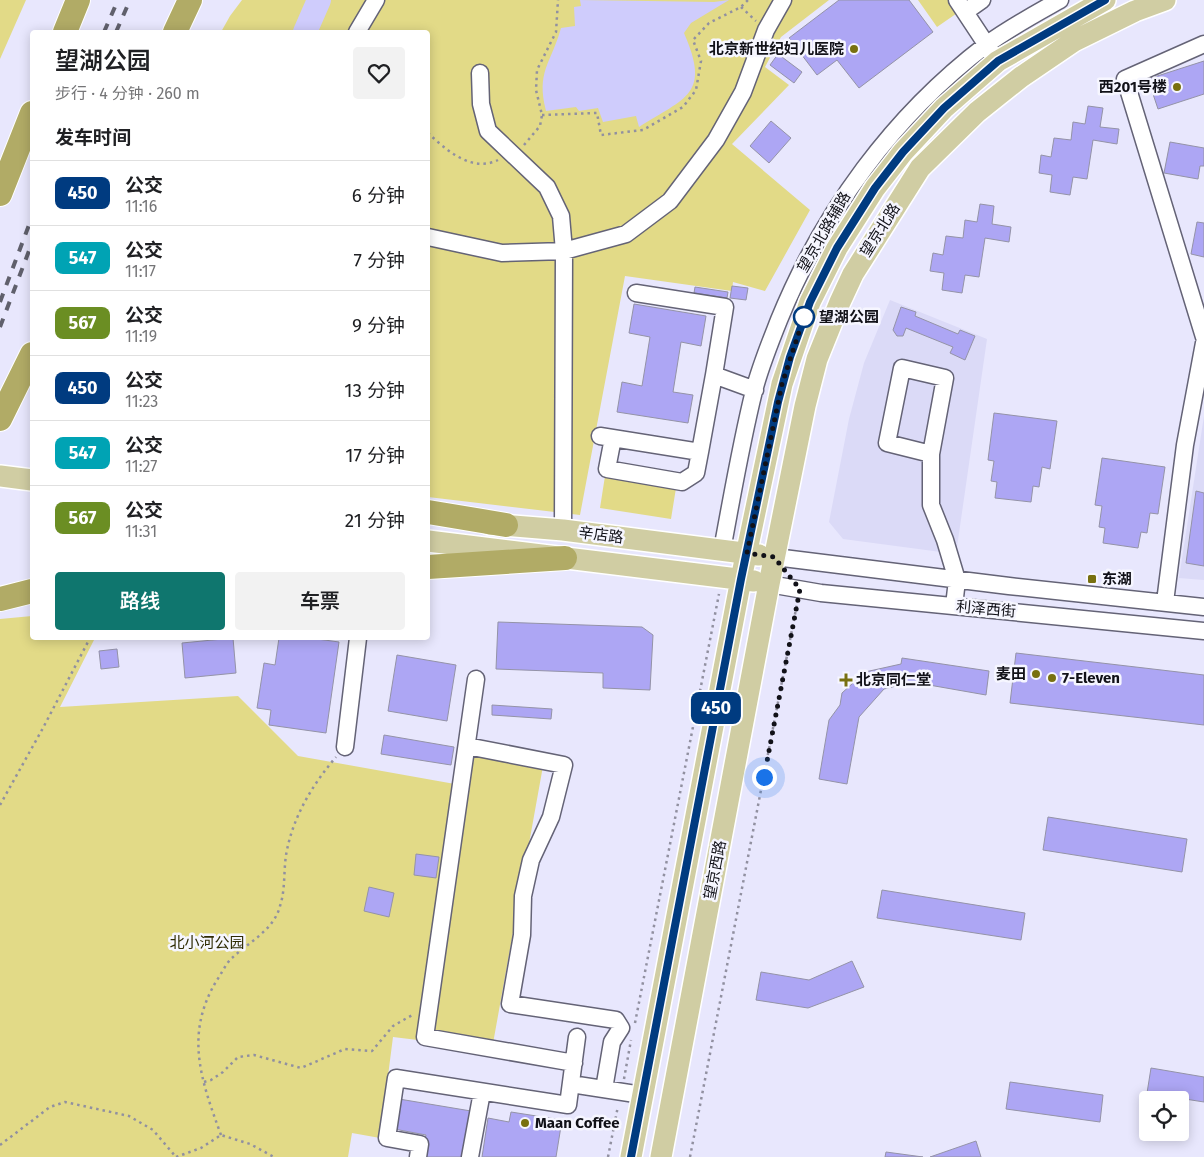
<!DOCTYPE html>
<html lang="zh">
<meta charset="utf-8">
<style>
:root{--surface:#fff;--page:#f2f2f2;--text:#202124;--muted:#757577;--line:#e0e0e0;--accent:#0f766e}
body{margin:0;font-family:"Fira Sans","Noto Sans SC",sans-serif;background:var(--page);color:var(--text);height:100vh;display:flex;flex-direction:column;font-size:19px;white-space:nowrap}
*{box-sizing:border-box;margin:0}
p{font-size:16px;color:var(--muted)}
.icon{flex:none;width:28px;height:28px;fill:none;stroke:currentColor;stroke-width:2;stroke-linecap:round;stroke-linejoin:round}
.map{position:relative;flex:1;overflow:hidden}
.details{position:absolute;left:30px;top:30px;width:400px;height:610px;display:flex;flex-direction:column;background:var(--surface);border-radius:5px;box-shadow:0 2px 12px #0003}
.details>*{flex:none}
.badge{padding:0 10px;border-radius:8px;font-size:18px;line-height:32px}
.controls{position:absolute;left:1139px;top:1091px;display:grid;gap:10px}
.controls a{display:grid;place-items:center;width:50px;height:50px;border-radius:5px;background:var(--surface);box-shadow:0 2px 12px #0003;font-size:25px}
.you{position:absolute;width:25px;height:25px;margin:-12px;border:4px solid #fff;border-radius:50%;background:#1a73e8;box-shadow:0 0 0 8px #1a73e833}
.map>.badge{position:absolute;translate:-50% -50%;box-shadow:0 0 0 2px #fff}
h2{padding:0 25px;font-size:19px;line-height:45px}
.round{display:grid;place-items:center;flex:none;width:52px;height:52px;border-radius:5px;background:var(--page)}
.overview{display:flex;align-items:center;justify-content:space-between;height:85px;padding:0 25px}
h1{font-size:24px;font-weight:600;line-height:38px}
.primary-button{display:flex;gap:10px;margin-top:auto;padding:10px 25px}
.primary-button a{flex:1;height:58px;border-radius:5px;background:var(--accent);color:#fff;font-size:20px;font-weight:600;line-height:58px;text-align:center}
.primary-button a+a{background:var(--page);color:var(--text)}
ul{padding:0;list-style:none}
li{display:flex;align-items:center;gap:15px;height:65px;padding:0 25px;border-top:1px solid var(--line)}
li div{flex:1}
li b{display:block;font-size:19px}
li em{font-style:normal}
li .badge{min-width:55px;font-weight:700;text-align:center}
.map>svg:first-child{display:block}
.built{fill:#dbdaf7}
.green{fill:#e2da87}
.water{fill:#cfccfc}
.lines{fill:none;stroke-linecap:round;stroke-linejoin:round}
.river{stroke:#cfccfc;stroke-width:24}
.building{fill:#ada6f4;stroke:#9493a7}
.minor-casing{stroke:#646376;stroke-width:19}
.major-casing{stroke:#fff;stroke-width:24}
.highway-casing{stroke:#fff;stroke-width:26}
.path{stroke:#9190a0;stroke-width:2.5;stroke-dasharray:2.5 4;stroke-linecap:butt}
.minor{stroke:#fff;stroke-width:16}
.major{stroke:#d0cda3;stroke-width:21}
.highway{stroke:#b1ab66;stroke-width:24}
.rail{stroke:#60606c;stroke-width:4;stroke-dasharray:9 9;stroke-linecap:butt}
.line-casing{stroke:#fff;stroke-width:11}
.line{stroke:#003b80;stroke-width:8}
.walk{stroke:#111118;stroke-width:5;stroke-dasharray:0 9}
.poi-dot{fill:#787010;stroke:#f6f6ff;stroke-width:2}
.stop-dot{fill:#fff;stroke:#003b80;stroke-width:2.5}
.labels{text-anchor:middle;stroke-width:5;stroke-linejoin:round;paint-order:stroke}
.poi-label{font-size:15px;font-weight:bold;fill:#111118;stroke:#f6f6ff;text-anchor:start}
.street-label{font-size:15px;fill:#111118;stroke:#f6f6ff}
.stop-label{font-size:15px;font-weight:bold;fill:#111118;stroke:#f6f6ff;text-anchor:start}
.park-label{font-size:15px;fill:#2f2b03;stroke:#f6f6ff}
</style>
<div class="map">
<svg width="1204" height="1157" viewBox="0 0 1204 1157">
<rect width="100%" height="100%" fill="#e8e7fd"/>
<!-- built -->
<path class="built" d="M890 300 987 339 956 554 843 539 829 522 849 419 864 363Z
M1204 416V580L1179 578Z"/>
<!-- green -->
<path class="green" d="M0 0H26L0 59Z
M242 0H829L781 37 765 67 789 85 732 144 810 210 765 291 733 282 732 291 625 276 580 515 428 497V32H221L230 16Z
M918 0H976L937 27Z
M605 476 676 488 671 519 600 508Z
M32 616V638H95L60 707 238 696 298 756 466 786 471 752 543 766 492 1049 393 1037 380 1138 352 1133 348 1157H0V619Z"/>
<!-- water -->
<path class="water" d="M580 0 714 2 729 0 691 23 684 33C711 95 686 97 639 127L636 116 603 122 598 108 579 111 576 107 546 111C536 71 551 64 561 28L575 26 574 7 581 6Z"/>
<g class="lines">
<!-- river -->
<path class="river" d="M305 32 319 0"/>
</g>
<!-- building -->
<path class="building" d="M839 0H909L933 32 859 88 837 60 817 75 789 38Z
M778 54 802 72 794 83 770 65Z
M1204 61V94L1158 109 1148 79Z
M1088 106 1103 108 1100 127 1119 129 1117 144 1093 140 1087 179 1073 177 1070 195 1050 192 1052 175 1039 173 1041 155 1051 157 1054 138 1071 140 1073 122 1085 124Z
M771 121 791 138 769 163 750 146Z
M1170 142 1204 148V166H1200L1198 179 1164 173Z
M980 204 994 206 992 224 1011 227 1009 242 985 238 979 277 965 275 962 293 942 290 944 273 930 271 933 253 943 255 946 236 963 238 965 220 977 222Z
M1197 222 1204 223V257L1191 254Z
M732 286 748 288 746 300 730 298Z
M695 287 728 292 727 298 694 293Z
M634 304 706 316 701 346 681 342 673 392 693 395 688 423 617 412 622 382 642 386 650 337 629 333Z
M901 307 916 312 915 316 958 334 960 330 975 336 965 360 950 353 953 347 906 328 903 336H897L893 330Z
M994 413 1057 421 1050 469 1042 467 1039 487 1033 486 1031 502 995 498 997 482 991 481 994 461 988 460Z
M1102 458 1165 467 1158 514 1150 513 1147 533 1141 532 1138 548 1103 543 1105 528 1099 527 1102 506 1095 505Z
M1196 491 1204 493V566L1186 563Z
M498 622 642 627 653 635 650 690 603 688V673L496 669Z
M233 638 236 673 185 678 182 643Z
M279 638H310L339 642 326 733 269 725 271 710 257 708 264 663 275 665Z
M117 649 119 667 101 669 99 651Z
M1016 653 1204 675V725L1010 703Z
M397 655 456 665 447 721 388 711Z
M902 658 989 671 986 695 912 682 884 689 859 717 847 784 819 779 829 720 840 705 842 693 865 672 901 664Z
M492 705 552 709 551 719 492 715Z
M384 735 454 747 451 765 381 754Z
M1048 817 1187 839 1182 872 1043 850Z
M416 854 439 857 436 878 414 875Z
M369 887 394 893 389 917 364 911Z
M882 890 1025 913 1021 940 877 918Z
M852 961 864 987 808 1008 756 1000 761 972 809 980Z
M1151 1068 1204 1077V1102L1147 1093Z
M1010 1082 1103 1095 1100 1122 1006 1109Z
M399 1099 471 1111 463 1157H422L426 1135 394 1129Z
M511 1112 562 1120 556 1157H482L488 1118 509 1122Z
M976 1141 981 1157H930Z
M886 1152 923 1157H885Z"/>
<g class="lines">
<!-- minor casing -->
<g class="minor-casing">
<path id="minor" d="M957 0 992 53
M965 12 982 0
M357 32 376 0
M1204 44 1125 79 1204 337
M480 73 481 104 488 131 547 187 561 216 564 251 563 530
M428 237 502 253 564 251 626 234 670 201 716 140 743 92 766 30 783 0
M636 293 725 307 714 375 755 390
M600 436 700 452 714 375
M613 438 607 469 682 482 696 473 700 452
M931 454 887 443 902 368 945 378 931 454V505L945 540 957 580 954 606
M722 550C732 497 741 443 754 391 760 367 770 343 779 320 823 212 893 116 986 45 1009 28 1035 14 1060 0
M775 557 1009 586 1204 607
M769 584 821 593 1204 631
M1165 602 1185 445 1204 343
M476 679 425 1037 574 1063
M467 746 564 765 551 817 531 860 523 896 522 935 510 1004 616 1020 621 1028 612 1042 604 1089
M345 747 358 638
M571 1084 642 1095
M418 1157 420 1144 387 1138 396 1078 568 1105 577 1037
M470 1157 482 1092"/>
</g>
<!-- major casing -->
<g class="major-casing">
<path id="major" d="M0 476 32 480
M489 524 563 530 759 555
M428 541 754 581
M631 1157 741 579 782 384 810 302 837 248 875 188 903 152 944 108 998 61 1105 0
M661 1157 769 584 805 406 817 359 840 302 853 274 920 168 977 112 1021 77 1074 41 1135 11 1165 0"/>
</g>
<!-- highway casing -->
<g class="highway-casing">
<path id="highway" d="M65 32 78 0
M175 32 190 0
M0 194 32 113
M0 419 32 354
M428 512 506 525
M428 567 565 558
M0 599 32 591"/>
</g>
<!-- path -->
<path class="path" d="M741 7 756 21
M542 115 597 113 601 135 643 130 683 107 696 90 701 61 693 40 709 23 741 7 748 0
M428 133C446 150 472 173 498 160
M524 145 540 126 542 115 536 90 537 70 556 32 558 0
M0 805 43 728 90 638
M635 1023 719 594
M624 1079 631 1040
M204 1082 211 1080 223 1072 238 1057 254 1055 301 1068 345 1049 372 1051 393 1026 414 1014
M221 1135C201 1080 184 1034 217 980 222 973 226 963 232 958 249 942 274 930 280 906 286 888 283 868 287 850 294 815 313 784 336 757
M0 1145 50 1107 65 1102 129 1116 153 1130 176 1157
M176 1157 201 1148 221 1135 250 1144 274 1157
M608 1157 618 1106
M690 1157 797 604"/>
<!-- minor -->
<use href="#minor" class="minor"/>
<!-- major -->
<use href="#major" class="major"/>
<!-- highway -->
<use href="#highway" class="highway"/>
<!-- rail -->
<path class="rail" d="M104 32 118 0
M116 32 130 0
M0 302 32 217
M0 327 32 243"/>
</g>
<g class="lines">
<!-- line casing -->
<g class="line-casing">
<path id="line" d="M631 1157 741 579 778 402 790 357 810 302 837 248 875 188 903 152 944 108 998 61 1105 0"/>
</g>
<!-- line -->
<use href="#line" class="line"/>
<!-- walk -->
<path class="walk" d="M764 777 800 589 774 557 747 553 782 384 804 317"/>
</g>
<!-- markers -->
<g class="poi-dot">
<circle cx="854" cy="49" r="5"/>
<circle cx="1177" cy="87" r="5"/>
<rect x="1087" y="574" width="10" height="10" rx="2.5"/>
<circle cx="1036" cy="674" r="5"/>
<circle cx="1052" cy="678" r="5"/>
<path d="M843.5 672.5h5v5h5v5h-5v5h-5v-5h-5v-5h5z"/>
<circle cx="525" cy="1123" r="5"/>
</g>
<circle class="stop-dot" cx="804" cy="317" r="10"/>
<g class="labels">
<!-- poi labels -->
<g class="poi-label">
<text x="844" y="54" text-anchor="end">北京新世纪妇儿医院</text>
<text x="1167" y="92" text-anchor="end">西201号楼</text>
<text x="1102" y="584">东湖</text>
<text x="1026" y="679" text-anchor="end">麦田</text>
<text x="1062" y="683">7-Eleven</text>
<text x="856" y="685">北京同仁堂</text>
<text x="535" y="1128">Maan Coffee</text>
</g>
<!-- street labels -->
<g class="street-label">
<text transform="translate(880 230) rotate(-58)" y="5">望京北路</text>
<text transform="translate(824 232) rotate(-60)" y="5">望京北路辅路</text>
<text transform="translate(601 535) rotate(7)" y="5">辛店路</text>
<text transform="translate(986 609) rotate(5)" y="5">利泽西街</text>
<text transform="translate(715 870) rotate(-79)" y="5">望京西路</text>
</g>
<!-- stop labels -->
<g class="stop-label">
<text x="819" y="322">望湖公园</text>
</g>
<!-- park labels -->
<g class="park-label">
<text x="207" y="948">北小河公园</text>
</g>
</g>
</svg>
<div class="controls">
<a><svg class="icon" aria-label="locate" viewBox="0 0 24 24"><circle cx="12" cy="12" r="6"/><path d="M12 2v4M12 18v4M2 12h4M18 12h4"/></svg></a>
</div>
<div class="you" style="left:764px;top:777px"></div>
<b class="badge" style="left:716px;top:708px;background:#003b80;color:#fff">450</b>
<section class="details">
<div class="overview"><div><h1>望湖公园</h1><p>步行 · 4 分钟 · 260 m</p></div><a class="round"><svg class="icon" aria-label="heart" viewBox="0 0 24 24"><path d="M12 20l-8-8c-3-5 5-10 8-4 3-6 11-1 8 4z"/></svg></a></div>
<h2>发车时间</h2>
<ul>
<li><span class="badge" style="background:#003b80;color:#fff">450</span><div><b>公交</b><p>11:16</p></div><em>6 分钟</em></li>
<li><span class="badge" style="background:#00a3b4;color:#fff">547</span><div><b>公交</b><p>11:17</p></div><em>7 分钟</em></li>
<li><span class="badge" style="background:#6b8e23;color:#fff">567</span><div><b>公交</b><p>11:19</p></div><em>9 分钟</em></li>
<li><span class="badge" style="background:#003b80;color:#fff">450</span><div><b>公交</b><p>11:23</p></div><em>13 分钟</em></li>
<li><span class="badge" style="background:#00a3b4;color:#fff">547</span><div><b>公交</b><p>11:27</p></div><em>17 分钟</em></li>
<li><span class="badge" style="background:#6b8e23;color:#fff">567</span><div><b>公交</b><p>11:31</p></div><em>21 分钟</em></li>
</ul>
<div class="primary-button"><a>路线</a><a>车票</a></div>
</section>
</div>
